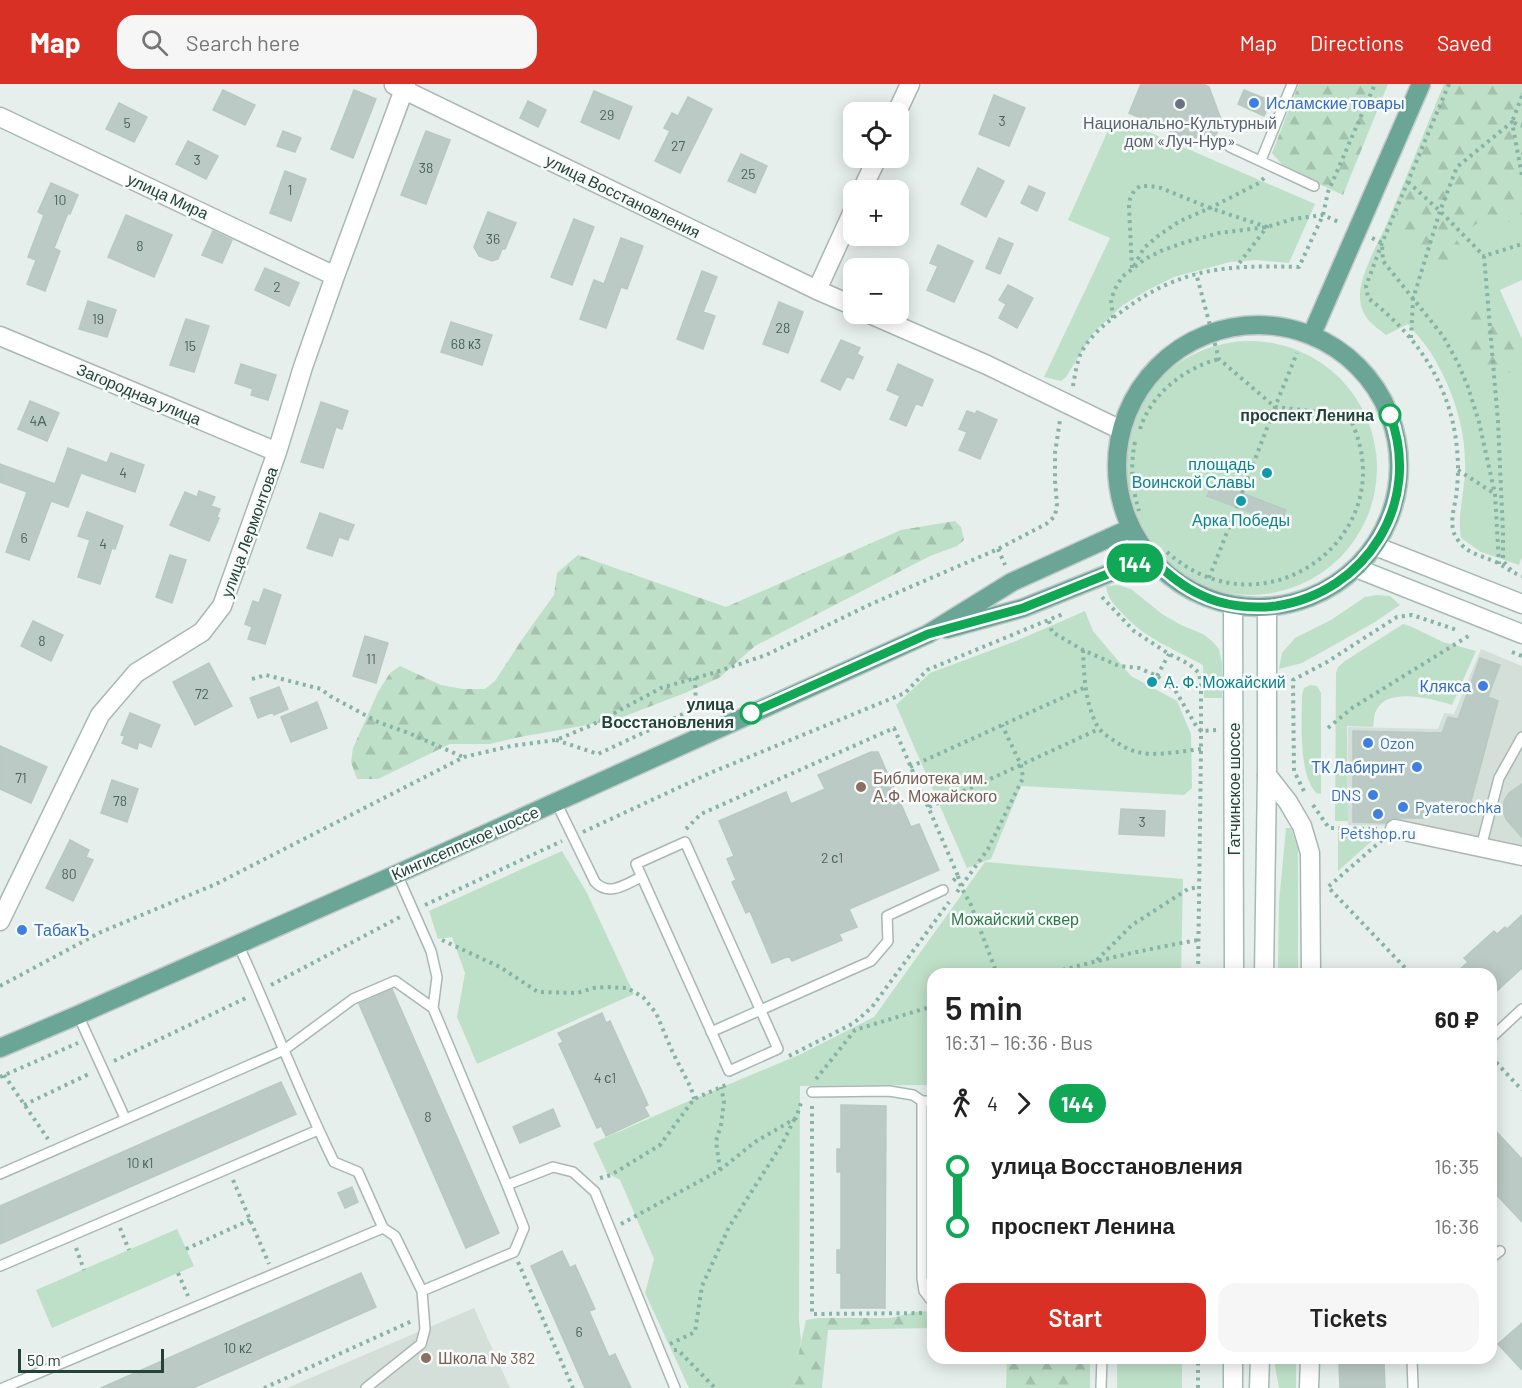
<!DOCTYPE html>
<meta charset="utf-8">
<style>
:root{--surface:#fff;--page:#f6f6f6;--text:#222;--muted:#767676;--accent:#d93025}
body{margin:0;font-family:Barlow,sans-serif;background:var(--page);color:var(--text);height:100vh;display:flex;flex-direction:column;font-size:22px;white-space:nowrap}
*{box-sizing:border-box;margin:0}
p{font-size:20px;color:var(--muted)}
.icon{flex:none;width:33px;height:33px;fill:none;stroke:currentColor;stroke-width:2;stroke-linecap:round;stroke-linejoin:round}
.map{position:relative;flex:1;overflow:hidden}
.side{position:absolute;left:927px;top:884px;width:570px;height:396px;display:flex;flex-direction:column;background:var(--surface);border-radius:18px;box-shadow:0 3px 15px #0003}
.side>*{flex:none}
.badge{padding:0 12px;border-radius:20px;font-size:21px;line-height:39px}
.controls{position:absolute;left:843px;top:18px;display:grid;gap:12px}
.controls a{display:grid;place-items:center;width:66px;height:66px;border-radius:12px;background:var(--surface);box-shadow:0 3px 15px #0003;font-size:30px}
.scale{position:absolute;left:18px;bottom:15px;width:146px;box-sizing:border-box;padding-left:6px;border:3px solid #24423a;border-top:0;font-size:16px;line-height:21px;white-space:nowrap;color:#24423a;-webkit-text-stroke:4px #f7fbf9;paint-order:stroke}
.map>.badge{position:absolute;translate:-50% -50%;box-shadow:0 0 0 3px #fff}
.legs{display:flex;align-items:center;gap:9px;height:66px;padding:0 18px;font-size:20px}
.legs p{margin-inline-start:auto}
.summary{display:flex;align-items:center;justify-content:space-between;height:102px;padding:0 18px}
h1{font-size:33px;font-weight:600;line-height:45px}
.primary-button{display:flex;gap:12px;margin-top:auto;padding:12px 18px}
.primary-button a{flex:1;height:69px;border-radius:18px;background:var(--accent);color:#fff;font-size:24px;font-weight:600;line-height:69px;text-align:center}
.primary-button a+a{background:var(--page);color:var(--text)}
ul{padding:0 18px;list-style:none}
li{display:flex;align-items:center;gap:21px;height:60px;font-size:22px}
li i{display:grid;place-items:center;width:9px;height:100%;margin:0 8px;background:currentColor}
li i::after{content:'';width:15px;height:15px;margin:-8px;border:4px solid;border-radius:50%;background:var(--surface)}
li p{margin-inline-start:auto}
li:first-child i{background:linear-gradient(#0000 50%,currentColor 0)}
li:last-child i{background:linear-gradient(currentColor 50%,#0000 0)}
header{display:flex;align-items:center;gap:36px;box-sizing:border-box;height:84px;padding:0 30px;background:var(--accent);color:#fff}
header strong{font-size:28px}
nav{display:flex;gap:33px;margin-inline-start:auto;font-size:21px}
.search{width:420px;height:54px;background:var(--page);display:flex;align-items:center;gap:15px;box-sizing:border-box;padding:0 21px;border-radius:18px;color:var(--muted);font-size:22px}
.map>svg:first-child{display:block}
.built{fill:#d4dfda}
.green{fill:#bfe0c8}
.forest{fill:url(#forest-firs)}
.building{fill:#bbcac4;stroke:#b8c9c2;stroke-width:1.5}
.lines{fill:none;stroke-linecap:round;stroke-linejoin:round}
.service-casing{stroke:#a8b8b2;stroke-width:12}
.minor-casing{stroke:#a8b8b2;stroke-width:21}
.secondary-casing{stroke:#a4bbb3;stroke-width:21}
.primary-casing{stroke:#c2cac8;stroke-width:21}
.path{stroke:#86b3a5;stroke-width:4;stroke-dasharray:3 4.5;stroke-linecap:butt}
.service{stroke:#fff;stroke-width:9}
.minor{stroke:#fff;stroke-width:18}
.secondary{stroke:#fff;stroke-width:18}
.primary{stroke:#6aa596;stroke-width:18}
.line-1-casing{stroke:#fff;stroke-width:14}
.line-1{stroke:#10a855;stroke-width:9}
.shop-dot{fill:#3f7fe0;stroke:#f7fbf9;stroke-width:2}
.worship-dot{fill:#6b7280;stroke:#f7fbf9;stroke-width:2}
.stop-1-dot{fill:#fff;stroke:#10a855;stroke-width:3}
.culture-dot{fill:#0f9aa8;stroke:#f7fbf9;stroke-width:2}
.education-dot{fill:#8d6e63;stroke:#f7fbf9;stroke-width:2}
.labels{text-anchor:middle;stroke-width:5;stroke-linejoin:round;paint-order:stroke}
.number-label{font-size:14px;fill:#4a645c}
.shop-label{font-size:16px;fill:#366cbe;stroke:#f7fbf9;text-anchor:start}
.worship-label{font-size:16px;fill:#5b616d;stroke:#f7fbf9}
.street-label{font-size:16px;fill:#24423a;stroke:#f7fbf9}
.stop-label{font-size:16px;font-weight:bold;fill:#24423a;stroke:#f7fbf9;text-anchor:end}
.culture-label{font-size:16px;fill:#0d838f;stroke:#f7fbf9;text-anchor:end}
.education-label{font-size:16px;fill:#785e54;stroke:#f7fbf9;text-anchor:start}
.park-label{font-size:16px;fill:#2d7a4b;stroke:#f7fbf9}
</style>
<header>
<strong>Map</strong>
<div class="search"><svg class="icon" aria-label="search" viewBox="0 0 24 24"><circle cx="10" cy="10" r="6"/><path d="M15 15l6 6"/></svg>Search here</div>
<nav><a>Map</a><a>Directions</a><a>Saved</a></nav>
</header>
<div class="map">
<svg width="1522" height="1304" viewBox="0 0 1522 1304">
<defs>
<pattern id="forest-firs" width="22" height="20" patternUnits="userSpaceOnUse" patternTransform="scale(1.5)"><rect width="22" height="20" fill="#bfe0c8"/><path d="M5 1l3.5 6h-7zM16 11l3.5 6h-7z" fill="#a4c1ad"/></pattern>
</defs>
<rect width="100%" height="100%" fill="#e6efeb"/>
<!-- built -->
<path class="built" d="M1481 565 1522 582V767L1400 742 1348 741V643L1438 645 1444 629 1454 630Z
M474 1224 510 1304H287Z"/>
<!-- green -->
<path class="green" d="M1444 0H1522V196L1500 206 1522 255V473L1519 481 1481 468 1461 454C1457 433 1464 411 1465 389 1467 346 1452 301 1429 266 1423 257 1415 249 1408 240L1386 251C1372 240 1362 234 1360 215 1358 193 1379 158 1388 137 1407 92 1425 46 1444 0Z
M1114 33 1315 120 1289 179 1256 176 1230 178 1174 193 1148 206 1123 221 1093 249 1066 293 1061 297 1044 293 1110 154 1068 136Z
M1123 384a127 127 0 1 1 254 0a127 127 0 1 1-254 0Z
M1118 501 1131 505 1162 530 1181 541 1203 550 1212 557 1219 565 1222 579V614H1204L1203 581C1174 565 1144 554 1122 529 1113 519 1108 515 1106 502Z
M1377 511 1390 512 1400 521 1375 538 1302 579 1279 585 1282 569 1295 554 1331 536 1365 513Z
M1085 527 1093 547 1131 592 1177 617 1191 650 1192 704 1184 711 1021 702 991 775 967 784 896 621 930 589 1016 557Z
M1403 540 1410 542 1443 558 1476 567 1452 621C1433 615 1389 603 1377 625 1374 629 1374 638 1373 643L1347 642 1348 737H1335L1336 589 1338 583 1345 577Z
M1310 601 1317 602 1321 609V710L1316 709C1298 689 1302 638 1302 611L1304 604Z
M1286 744H1291L1298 765V889H1278L1279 818Z
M1338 748H1382L1338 787Z
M562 767 587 809 634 910 477 980 457 933 465 889 452 853 438 855 429 827Z
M985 778 1183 795 1181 889 933 890V1001L800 1002 799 1236 801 1257 798 1272V1295L790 1304H689L645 1209 654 1175 620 1096 607 1089 593 1059 682 1020 801 970 874 933Z
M177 1145 194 1182 52 1244 36 1206Z
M1117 1274H1182V1304H1117Z
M1275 1274H1296V1304H1279L1275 1282Z"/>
<!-- forest -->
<path class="forest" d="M1299 0H1388L1343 111 1285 84 1272 69Z
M1449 0H1522V95L1521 98 1522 143 1490 130 1456 155 1474 181 1446 180 1411 167 1394 138 1432 35Z
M1484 215C1502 240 1522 260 1522 293L1473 276 1465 244Z
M955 437 961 443 964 456 957 462 930 472 755 562 719 594 685 609 615 636 520 653 490 660H450L378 695H357L351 678 353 664 378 608 390 589 400 582 441 601 463 605H485L495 597 523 554 554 511 557 489 578 471 726 523 901 446Z
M933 1227V1244L828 1246 822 1304H790L798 1295V1272L806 1236 819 1234H891L915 1228Z
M1007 1274H1090V1304H1006Z"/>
<!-- building -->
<path class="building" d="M1141 0H1203L1209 3 1222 38 1215 53H1209L1198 48 1196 54 1187 50 1185 54 1129 29Z
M223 6 255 21 245 41 213 26Z
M354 6 376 15 353 74 331 65Z
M1244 6 1271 17 1264 32 1238 20Z
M594 7 632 23 619 55 581 38Z
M994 11 1025 24 1009 62 979 50Z
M688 13 712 25 680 89 655 77 670 47 664 44 672 29 678 32Z
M528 17 546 26 538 43 520 34Z
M119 19 147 33 134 58 106 45Z
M283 47 301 54 295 68 277 62Z
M426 47 450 56 426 120 401 111Z
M188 57 218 72 206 95 176 80Z
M741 70 767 82 755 109 728 97Z
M978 84 1004 97 986 133 961 120Z
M285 87 306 95 291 137 270 129Z
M51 99 78 111 70 130 68 129 54 164 60 167 45 207 27 200 36 176 28 173 44 131 38 128Z
M1029 102 1045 109 1037 127 1021 119Z
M488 128 516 139 505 165H502L498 175 492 177 479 172 474 163Z
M126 131 172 151 154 193 108 173Z
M574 135 594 143 572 201 551 193Z
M213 147 232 156 222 179 202 171Z
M621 154 643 162 627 205 621 203 606 244 580 235 594 196 604 200Z
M999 154 1013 160 1000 190 986 184Z
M938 161 973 177 954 218 927 206 938 182 930 179Z
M265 184 299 199 289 222 255 206Z
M702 187 717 193 703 228 715 232 703 265 677 255Z
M1008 201 1033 214 1017 244 999 234 1006 220 999 216Z
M88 217 116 226 107 253 79 245Z
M779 218 803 228 788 269 763 260Z
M186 235 209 242 194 288 170 281Z
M451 238 492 251 482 281 441 268Z
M841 256 860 264 857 270 863 273 853 295 847 292 840 306 821 297Z
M241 280 276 291 268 316 251 311 253 305 235 299Z
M898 280 933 296 922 322 916 319 906 342 890 335 900 312 887 306Z
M30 317 59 329 47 357 18 345Z
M321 318 348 327 342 345 336 343 323 384 301 378Z
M967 327 975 330 977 327 997 336 980 375 959 366 967 348 959 345Z
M68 364 107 379 111 369 144 381 135 408 81 389 68 423 51 417 29 476 6 468 27 408 0 398V380L55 400Z
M1213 398 1286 426 1281 440 1207 412Z
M199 407 215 413 211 422 220 425 217 433 219 434 209 457 170 441 185 408 197 413Z
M87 428 123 442 115 465 112 464 100 500 78 493 90 456 78 452Z
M320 429 354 441 348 456 339 453 332 472 307 464Z
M170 471 186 476 172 519 156 513Z
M264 505 281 511 265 560 248 555 252 543 245 540 253 517 259 519Z
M33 537 63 551 51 577 21 562Z
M365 552 388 559 376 599 353 592Z
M1480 574 1500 581 1488 613 1498 617 1470 721 1458 716 1425 717 1424 734H1392L1386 739 1353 738V647L1442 649 1448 633 1458 635Z
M209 579 232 622 195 641 173 598Z
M279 603 288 625 274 631 273 628 258 634 250 614Z
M317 618 327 644 291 658 281 633Z
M130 629 160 641 151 663 139 658 137 665 122 659 125 652 121 651Z
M0 662 47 683 31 719 0 705Z
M871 668H878L911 743 919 740 939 786 849 825 857 843 839 850 842 856 792 877 789 872 772 879 750 827 746 829 732 798 736 796 727 775 734 772 719 737 786 708 791 720 825 705 818 691Z
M112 696 138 705 127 738 101 729Z
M1522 700V753L1506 735 1503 726 1504 717 1509 709Z
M1121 725 1165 727 1164 752 1119 750Z
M70 756 89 766 86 773 93 776 73 817 46 804Z
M1522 831V884L1491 912V890H1455L1468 878 1464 874 1494 847 1497 850 1505 843 1507 845Z
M392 905 499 1149 466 1164 359 920Z
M602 929 606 939 610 937 648 1021 644 1023 649 1032 606 1052 601 1042 597 1044 559 960 563 958 558 949Z
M281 998 296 1030 0 1160V1122Z
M841 1021 886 1022 885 1224H841V1189H837V1166H841V1088H837V1065H841Z
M553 1025 560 1042 520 1059 513 1043Z
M1491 1042 1522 1075V1138L1491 1105Z
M352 1103 358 1118 345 1124 338 1109Z
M562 1167 570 1184 575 1181 595 1225 589 1227 609 1273 615 1270 631 1304H585L531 1182Z
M361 1189 376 1223 193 1304H101Z
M1522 1239V1286L1498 1260Z
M1384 1278 1385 1304H1340L1339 1280Z"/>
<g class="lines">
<!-- service casing -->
<g class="service-casing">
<path id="service" d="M1230 63 1314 102
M1261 76 1292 0
M556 718 595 798C609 813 626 800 641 793
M685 758 778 965 729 987 636 780Z
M1481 763 1499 694 1522 653
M78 931 125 1034
M711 948 871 877 888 857 887 832 943 806
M1491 954 1522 925
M812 1008 889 1007 913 1011 922 1017H933
M922 1017V1194L924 1207 930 1215 933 1216
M0 1090 284 966 353 915 395 897 433 924
M507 1101 553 1083 573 1088 595 1108 675 1304
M383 1144 395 1152 422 1207 514 1168 524 1144 507 1101 433 924 437 893 431 867 397 790
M1491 1174 1500 1167
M0 1182 318 1046
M1412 1274 1413 1304
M3 1304 383 1144 358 1088 334 1078C299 1007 271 932 238 860
M366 1304 421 1260 425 1245 422 1207
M1101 1304 1102 1274"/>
</g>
<!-- minor casing -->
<g class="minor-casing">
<path id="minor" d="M394 1 817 206 854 222
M897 28 910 0
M0 33 335 192
M862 106 877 74
M817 206 854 125
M870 230 987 281 1121 346
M0 252 277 368
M1375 462 1522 520
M1356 484 1522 550
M1267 691 1288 718 1302 742 1310 769 1311 890
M1395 745 1522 772
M0 837 100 631 136 589 202 548 222 522 277 368 303 283 335 192 406 0
M1309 1304 1310 1274"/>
</g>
<!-- secondary casing -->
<g class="secondary-casing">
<path id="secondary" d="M1233 521 1234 890
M1264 890 1267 691V523
M1233 1304V1274
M1259 1304 1260 1274"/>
</g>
<!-- primary casing -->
<g class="primary-casing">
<path id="primary" d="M1117 382a141 141 0 1 1 282 0a141 141 0 1 1-282 0Z
M1312 250 1421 0
M947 545 1023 524 1150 473
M0 964 78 931 397 790 928 550 1012 498 1131 444"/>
</g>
<!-- path -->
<path class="path" d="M1449 0 1382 159 1366 202 1368 214C1424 257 1458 313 1458 386 1458 395 1457 404 1456 413 1454 425 1450 437 1454 449 1456 454 1461 461 1465 464 1474 471 1488 474 1498 479 1506 484 1513 489 1522 492
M1522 12 1512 38 1522 42
M1408 98 1440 127 1484 172
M1372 154 1382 159 1383 177 1443 252 1458 279 1468 303 1479 338 1495 410 1499 480
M1134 182 1144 164 1159 151 1180 137 1210 124 1259 99 1264 94
M1132 184 1129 123 1130 115 1134 107 1140 102H1150L1161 104 1210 124 1267 143 1237 182
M1113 234 1111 216 1115 205 1122 193 1145 175 1163 166 1186 158 1219 149 1267 143 1293 135 1323 131 1341 139
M1411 254 1413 215 1440 127 1457 83 1512 38 1522 92
M1073 302C1075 291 1077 276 1082 267 1091 251 1107 238 1121 228 1181 183 1227 181 1299 183L1323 131 1328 108 1375 0
M1140 345C1151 310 1184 284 1219 275
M1135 358C1130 382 1132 404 1139 427
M1458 386 1495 410
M1242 409 1275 323 1297 269
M998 465 1005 481
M1167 468C1266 557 1410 447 1348 331L1275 323 1219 275 1196 189
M1511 486 1503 477V449L1498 338 1484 172 1522 160
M1209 494 1237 423
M1102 513 1134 547 1169 570 1189 580 1199 589 1201 601V665L1198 890
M1049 537 1052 548 1083 566 1119 582 1139 584 1157 592 1175 606 1195 640 1201 647 1217 646
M1083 566C1084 592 1085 620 1098 643 1102 649 1110 654 1116 658 1127 665 1136 669 1150 670 1167 670 1184 667 1201 665
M1512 568 1522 572
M1157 592 1169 570
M252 595 266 591 321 605 330 612 378 638 411 650 463 673
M1328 644 1352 624 1470 551
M556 656 598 670 696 624 695 594
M910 683 1086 603
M1304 707 1294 687 1293 596 1327 578 1397 533 1412 531 1457 546
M1313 721 1329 744 1377 745
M929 723 1099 645
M686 745 701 730 894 644 958 792 953 797
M583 748 710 689 905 609 927 586 1063 530
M1382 756 1328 803 1411 890
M958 792 961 803 971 821 997 890
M957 808 988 765 1023 694 1021 681 1002 641
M425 821 562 757
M442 856 500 883 538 908 577 909 594 904 607 903 627 904 643 913 656 929 673 969 691 1004 694 1015
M1097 876 1132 841 1188 805 1199 803
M1048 890C1098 876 1147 865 1198 856
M271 901 402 832
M0 902 101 848 216 800 464 673 511 662 556 656 592 641 661 604 713 589 766 571 871 520 998 465 1046 440 1055 432 1057 420 1055 397V369L1060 336
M789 972 854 939 872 923 949 818
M1491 973 1522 1006
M114 977 248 913
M4 991 48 1055
M0 993 78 959
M816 995 855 946 933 922
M24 1021 91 989
M812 1022V1230L926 1229
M720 1086 716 1057 721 1041 724 1017 721 1003
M600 1094 611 1091 660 1061 694 1015 728 1000
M233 1096 269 1180
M621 1140 720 1086 755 1058 796 1034 802 1016
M120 1144 129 1166
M76 1164 84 1186
M186 1165 250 1136
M518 1178 573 1304
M178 1189 188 1212
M670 1260 695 1248 702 1202 729 1143 782 1060 795 1034
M674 1266H678L715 1304
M264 1304 412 1237
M1198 1304V1274"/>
<!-- service -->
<use href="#service" class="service"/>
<!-- minor -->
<use href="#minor" class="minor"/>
<!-- secondary -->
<use href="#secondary" class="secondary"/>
<!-- primary -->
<use href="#primary" class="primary"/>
</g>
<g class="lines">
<!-- line-1 casing -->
<g class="line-1-casing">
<path id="line-1" d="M751 629 928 550 1023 524 1150 473C1165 488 1181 502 1201 511 1223 522 1252 525 1276 522 1367 508 1423 418 1390 331"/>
</g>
<!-- line-1 -->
<use href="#line-1" class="line-1"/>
</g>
<!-- markers -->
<g class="shop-dot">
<circle cx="1254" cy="19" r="6"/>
<circle cx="1483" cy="602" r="6"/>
<circle cx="1368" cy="659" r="6"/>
<circle cx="1417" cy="683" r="6"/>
<circle cx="1373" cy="711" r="6"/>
<circle cx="1403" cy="723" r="6"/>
<circle cx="1378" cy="730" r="6"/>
<circle cx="22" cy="846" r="6"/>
</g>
<circle class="worship-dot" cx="1180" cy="20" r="6"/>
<g class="stop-1-dot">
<circle cx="1390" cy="331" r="10"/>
<circle cx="751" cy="629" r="10"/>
</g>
<g class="culture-dot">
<circle cx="1267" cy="389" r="6"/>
<circle cx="1241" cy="417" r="6"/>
<circle cx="1152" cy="598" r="6"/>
</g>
<g class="education-dot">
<circle cx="861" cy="703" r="6"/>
<circle cx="426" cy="1274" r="6"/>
</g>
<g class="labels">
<!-- number labels -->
<g class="number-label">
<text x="607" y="36">29</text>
<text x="1002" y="42">3</text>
<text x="127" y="44">5</text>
<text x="678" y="67">27</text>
<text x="197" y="81">3</text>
<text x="426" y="89">38</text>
<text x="748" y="95">25</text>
<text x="290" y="111">1</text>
<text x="60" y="121">10</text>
<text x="493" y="160">36</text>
<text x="140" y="167">8</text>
<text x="277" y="208">2</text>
<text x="98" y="240">19</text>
<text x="783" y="249">28</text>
<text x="466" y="265">68 к3</text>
<text x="190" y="267">15</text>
<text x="38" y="342">4А</text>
<text x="123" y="394">4</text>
<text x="24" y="459">6</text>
<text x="103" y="465">4</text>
<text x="42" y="562">8</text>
<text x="371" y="580">11</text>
<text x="202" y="615">72</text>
<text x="21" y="699">71</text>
<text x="120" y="722">78</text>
<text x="1142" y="743">3</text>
<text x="832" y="779">2 с1</text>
<text x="69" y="795">80</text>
<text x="605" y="999">4 с1</text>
<text x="428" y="1038">8</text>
<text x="140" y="1084">10 к1</text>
<text x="579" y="1253">6</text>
<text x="238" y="1269">10 к2</text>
</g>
<!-- shop labels -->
<g class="shop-label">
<text x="1266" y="25">Исламские товары</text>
<text x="1471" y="608" text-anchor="end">Клякса</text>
<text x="1380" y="665">Ozon</text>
<text x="1405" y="689" text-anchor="end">ТК Лабиринт</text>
<text x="1361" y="717" text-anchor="end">DNS</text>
<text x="1415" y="729">Pyaterochka</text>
<text x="1378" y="755" text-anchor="middle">Petshop.ru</text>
<text x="34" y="852">ТабакЪ</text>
</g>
<!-- worship labels -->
<g class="worship-label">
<text x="1180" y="45">Национально-Культурный<tspan x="1180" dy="18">дом «Луч-Нур»</tspan></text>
</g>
<!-- street labels -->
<g class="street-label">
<text transform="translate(168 112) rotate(25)" y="6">улица Мира</text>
<text transform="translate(623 112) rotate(26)" y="6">улица Восстановления</text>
<text transform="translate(139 310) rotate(23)" y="6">Загородная улица</text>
<text transform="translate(249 448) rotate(-70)" y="6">улица Лермонтова</text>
<text transform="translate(1234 705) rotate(-90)" y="6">Гатчинское шоссе</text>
<text transform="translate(465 759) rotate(-24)" y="6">Кингисеппское шоссе</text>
</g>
<!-- stop labels -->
<g class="stop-label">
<text x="1374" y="337">проспект Ленина</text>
<text x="734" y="626">улица<tspan x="734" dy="18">Восстановления</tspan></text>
</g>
<!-- culture labels -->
<g class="culture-label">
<text x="1255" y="386">площадь<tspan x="1255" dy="18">Воинской Славы</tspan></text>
<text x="1241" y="442" text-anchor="middle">Арка Победы</text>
<text x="1164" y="604" text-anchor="start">А. Ф. Можайский</text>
</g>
<!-- education labels -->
<g class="education-label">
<text x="873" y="700">Библиотека им.<tspan x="873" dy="18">А.Ф. Можайского</tspan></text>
<text x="438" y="1280">Школа № 382</text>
</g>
<!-- park labels -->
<g class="park-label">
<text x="1015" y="841">Можайский сквер</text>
</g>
</g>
</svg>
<div class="controls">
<a><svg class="icon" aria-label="locate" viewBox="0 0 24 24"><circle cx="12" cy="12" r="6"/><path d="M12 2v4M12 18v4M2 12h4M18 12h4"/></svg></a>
<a>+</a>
<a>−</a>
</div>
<div class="scale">50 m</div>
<b class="badge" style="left:1135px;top:479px;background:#10a855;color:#fff">144</b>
<section class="side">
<div class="summary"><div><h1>5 min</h1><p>16:31 – 16:36 · Bus</p></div><b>60 ₽</b></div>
<div class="legs"><svg class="icon" aria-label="walk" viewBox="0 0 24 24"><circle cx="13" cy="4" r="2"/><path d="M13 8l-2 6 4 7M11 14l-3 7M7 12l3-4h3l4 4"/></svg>4<svg class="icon" aria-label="forward" viewBox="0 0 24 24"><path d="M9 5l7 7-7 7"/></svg><b class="badge" style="background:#10a855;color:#fff">144</b></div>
<ul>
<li><i style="color:#10a855"></i><b>улица Восстановления</b><p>16:35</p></li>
<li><i style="color:#10a855"></i><b>проспект Ленина</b><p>16:36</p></li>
</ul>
<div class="primary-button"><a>Start</a><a>Tickets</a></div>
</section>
</div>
